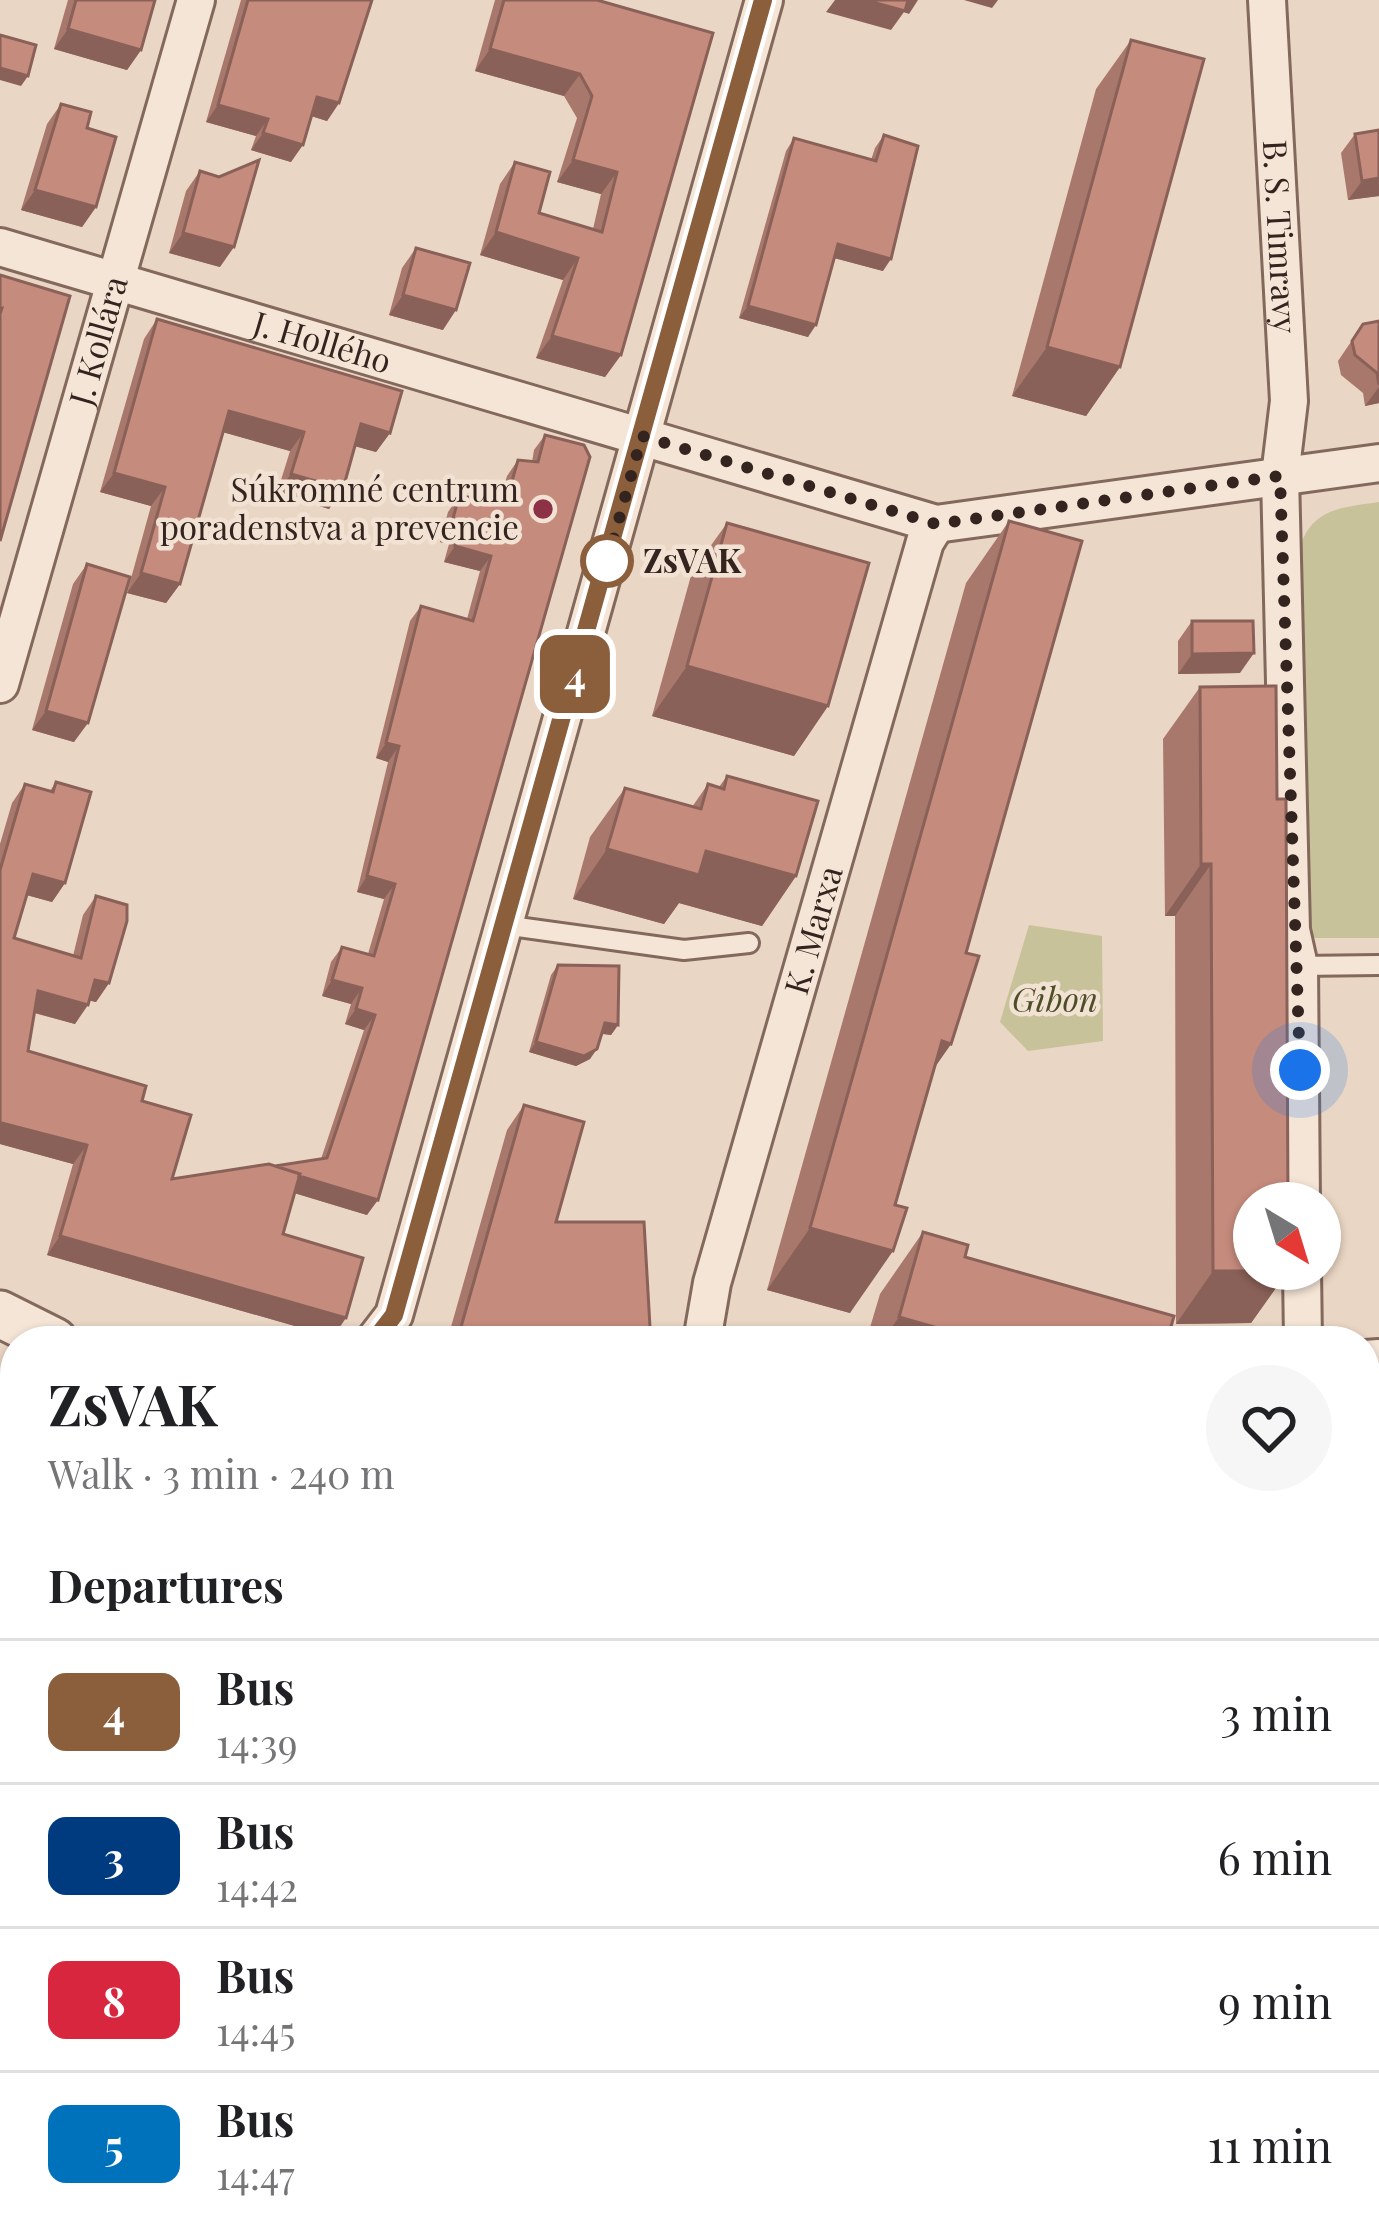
<!DOCTYPE html>
<meta charset="utf-8">
<style>
:root{--surface:#fff;--page:#f6f6f6;--text:#202124;--muted:#757577;--line:#e0e0e0}
body{margin:0;font-family:"Playfair Display",serif;background:var(--page);color:var(--text);height:100vh;display:flex;flex-direction:column;font-size:45px;white-space:nowrap}
*{box-sizing:border-box;margin:0}
p{font-size:39px;color:var(--muted)}
.icon{flex:none;width:66px;height:66px;fill:none;stroke:currentColor;stroke-width:2;stroke-linecap:round;stroke-linejoin:round}
.map{position:relative;flex:1;overflow:hidden}
.side{position:absolute;left:0px;top:1326px;width:1380px;height:915px;display:flex;flex-direction:column;background:var(--surface);border-radius:48px 48px 0 0;box-shadow:0 3px 9px #0004}
.side>*{flex:none}
.badge{padding:0 24px;border-radius:18px;font-size:42px;line-height:78px}
.needle{width:78px;rotate:142deg}
.fabs{position:absolute;left:1233px;top:1182px;display:grid;gap:24px}
.fabs a{display:grid;place-items:center;width:108px;height:108px;border-radius:50%;background:var(--surface);box-shadow:0 3px 9px #0004;font-size:60px}
.you{position:absolute;width:60px;height:60px;margin:-30px;border:9px solid #fff;border-radius:50%;background:#1a73e8;box-shadow:0 0 0 18px #1a73e833}
.map>.badge{position:absolute;translate:-50% -50%;box-shadow:0 0 0 6px #fff}
h2{padding:0 48px;font-size:45px;line-height:108px}
.round{display:grid;place-items:center;flex:none;width:126px;height:126px;border-radius:63px;background:var(--page)}
.headline{display:flex;align-items:center;justify-content:space-between;height:204px;padding:0 48px}
h1{font-size:57px;font-weight:700;line-height:90px}
ul{padding:0;list-style:none}
li{display:flex;align-items:center;gap:36px;height:144px;padding:0 48px;border-top:3px solid var(--line)}
li div{flex:1}
li b{display:block;font-size:45px}
li em{font-style:normal}
li .badge{min-width:132px;font-weight:700;text-align:center}
.map>svg:first-child{display:block}
.green{fill:#c7c299}
.lines{fill:none;stroke-linecap:round;stroke-linejoin:round}
.service-casing{stroke:#83685c;stroke-width:24}
.minor-casing{stroke:#83685c;stroke-width:42}
.tertiary-casing{stroke:#83685c;stroke-width:51}
.service{stroke:#f5e5d6;stroke-width:18}
.minor{stroke:#f5e5d6;stroke-width:36}
.tertiary{stroke:#f5e5d6;stroke-width:45}
.wall{fill:#a9786c}
.shaded-wall{fill:#8a6158}
.building{fill:#c58b7d;stroke:#8a6158;stroke-width:3}
.line-casing{stroke:#fff;stroke-width:27}
.line{stroke:#8b5e3c;stroke-width:18}
.walk{stroke:#34241f;stroke-width:12;stroke-dasharray:0 21.6}
.poi-dot{fill:#8c3146;stroke:#f2e2d3;stroke-width:4.5}
.stop-dot{fill:#fff;stroke:#8b5e3c;stroke-width:6}
.labels{text-anchor:middle;stroke-width:9;stroke-linejoin:round;paint-order:stroke}
.street-label{font-size:33px;fill:#34241f;stroke:#f2e2d3}
.poi-label{font-size:33px;fill:#34241f;stroke:#f2e2d3;text-anchor:end}
.stop-label{font-size:33px;font-weight:bold;fill:#34241f;stroke:#f2e2d3;text-anchor:start}
.park-label{font-size:33px;font-style:italic;fill:#4d4e27;stroke:#f2e2d3}
</style>
<div class="map">
<svg width="1379" height="2239" viewBox="0 0 1379 2239">
<rect width="100%" height="100%" fill="#ead6c4"/>
<!-- green -->
<path class="green" d="M1379 502V938H1308L1298 552C1311 509 1337 508 1379 502Z
M1029 925 1102 936 1103 1041 1028 1051 1000 1022Z"/>
<g class="lines">
<!-- service casing -->
<g class="service-casing">
<path id="service" d="M504 925 684 950 749 943
M1299 966 1379 965"/>
</g>
<!-- minor casing -->
<g class="minor-casing">
<g id="minor">
<path id="s1" d="M1267 0 1289 401 1280 476 1291 930 1299 966 1301 1203"/>
<path id="s2" d="M0 247 936 524 1379 463"/>
<path id="s3" d="M0 684 196 0"/>
<path d="M1302 1269 1303 1341"/>
<path d="M374 1341 394 1315 764 0"/>
<path id="s4" d="M702 1341 712 1283 925 542 936 524"/>
<path d="M1365 1359 1379 1358"/>
<path d="M210 2239 212 2226"/>
</g>
</g>
<!-- tertiary casing -->
<g class="tertiary-casing">
<path id="tertiary" d="M0 1314 54 1341
M1365 1925 1379 1927"/>
</g>
<!-- service -->
<use href="#service" class="service"/>
<!-- minor -->
<use href="#minor" class="minor"/>
<!-- tertiary -->
<use href="#tertiary" class="tertiary"/>
</g>
<!-- wall -->
<path class="wall" d="M68 0H155L141 50 127 70 54 49Z
M241 0H372L339 103 327 121 311 116 291 162 251 150 256 136 206 122Z
M495 0H597L713 33 621 355 605 377 536 358 563 280 480 255 500 184 515 162 539 213 593 229 601 194 557 182 577 118 564 96 475 71Z
M1131 40 1120 367 1086 416 1012 396 1096 89Z
M61 104 87 128 96 207 82 227 21 210 47 124Z
M1355 134 1379 196 1348 200 1341 153Z
M884 135 883 271 835 258 808 337 739 318 786 151 794 138 871 160 875 148Z
M200 171 220 267 169 253 186 191Z
M416 248 443 330 389 315 402 268Z
M157 319 390 433 376 452 355 446 343 489 329 509 277 493 290 451 223 432 180 584 166 603 127 593 151 506 100 492 144 339Z
M1379 321V403L1365 406 1363 393 1341 375 1338 361 1363 324Z
M545 435 367 1215 294 1193 283 1234 333 1337 47 1255 73 1164 0 1144V844L12 803 25 784 50 791 56 782 65 883 52 902 27 895 14 938 73 956 83 915 96 896 109 983 96 1002 89 1000 75 1024 34 1013 28 1051 142 1101 172 1179 321 1159 364 1030 345 1024 351 1004 322 996 331 962 342 947 368 954 384 899 357 892 388 762 376 758 410 621 421 606 467 619 480 571 444 562 449 544 440 542 448 512 459 496 500 501 507 476 518 460 532 462 534 450Z
M1009 521 966 953 951 1044 934 1068 850 1313 767 1290 966 583Z
M727 523 828 706 794 756 652 716 692 572Z
M87 564 74 742 32 730 73 584Z
M1192 621 1240 673 1178 674V641Z
M1200 687 1277 799 1288 1271 1251 1323 1176 1324 1175 916H1165L1163 739Z
M727 776 796 876 762 926 679 903 664 924 573 899 590 837 625 788 692 807 708 784 719 787Z
M558 965 618 1025 611 1035 602 1034 590 1059 576 1066 529 1052 551 975Z
M524 1105 556 1222 650 1327 640 1341H447L507 1130Z
M923 1232 965 1257 1167 1341H866L880 1294Z
M0 1383 15 1392V1529L0 1521Z
M0 1796 15 1804V2145L0 2143V2133L12 2088 0 2085Z
M1365 1952 1379 1954V2124L1365 2123Z
M80 2226H144L143 2234 148 2239H78Z
M456 2226H501L499 2239H454Z
M1166 2226H1238L1234 2239H1163Z"/>
<!-- shaded-wall -->
<path class="shaded-wall" d="M835 0H918L909 14 904 12 891 30 826 12Z
M964 0H998L992 8Z
M68 29 141 50 127 70 54 49Z
M490 49 580 74 564 96 475 71Z
M0 68 28 76 21 86 0 80Z
M317 97 339 103 327 121 305 114Z
M218 105 268 119 256 136 206 122Z
M263 133 303 145 291 162 251 150Z
M573 160 617 172 601 194 557 182Z
M1379 178V196L1348 200 1362 181Z
M35 190 96 207 82 227 21 210Z
M496 232 578 258 563 280 480 255Z
M183 233 234 247 220 267 169 253Z
M838 244 891 259 883 271 830 257Z
M403 295 456 310 443 330 389 315Z
M748 306 816 325 808 337 739 318Z
M552 336 621 355 605 377 536 358Z
M1047 347 1120 367 1086 416 1012 396Z
M1379 387V403L1365 406Z
M229 411 304 432 290 451 215 430Z
M361 424 390 433 376 452 347 444Z
M114 473 165 487 151 506 100 492Z
M291 474 343 489 329 509 277 493Z
M451 526 459 528 449 544 440 542Z
M455 546 491 556 480 571 444 562Z
M141 573 180 584 166 603 127 593Z
M1254 653 1240 673 1178 674 1192 654Z
M687 666 828 706 794 756 652 716Z
M46 711 88 723 74 742 32 730Z
M386 743 399 746 388 762 376 758Z
M607 849 706 851 796 876 762 926 679 903 664 924 573 899Z
M1201 864H1211L1175 916H1165Z
M33 874 65 883 52 902 19 893Z
M367 876 395 884 384 899 357 892Z
M95 980 109 983 96 1002 82 999Z
M332 980 362 988 351 1004 322 996Z
M38 991 88 1005 75 1024 25 1010Z
M356 1009 375 1015 364 1030 345 1024Z
M605 1023 618 1025 611 1035 598 1033Z
M942 1041 951 1044 908 1106Z
M536 1042 597 1049 590 1059 576 1066 529 1052Z
M2 1123 87 1145 73 1164 0 1144V1126Z
M268 1167 378 1200 367 1215 258 1182Z
M810 1228 893 1251 850 1313 767 1290Z
M60 1236 346 1318 333 1337 47 1255Z
M1213 1271H1288L1251 1323 1176 1324Z
M899 1317 983 1341H882Z
M650 1327 640 1341H495Z
M0 2051 15 2055V2084L12 2088 0 2085Z
M1365 2073H1375L1365 2088Z
M1373 2101 1379 2102V2124L1365 2123V2113Z
M15 2117V2145L0 2143V2139Z
M743 2226H858L849 2239H760L738 2233Z"/>
<!-- building -->
<path class="building" d="M76 0H155L141 50 68 29Z
M248 0H372L339 103 317 97 303 145 263 133 268 119 218 105Z
M504 0H597L713 33 621 355 552 336 578 258 496 232 515 162 550 172 539 213 602 232 617 172 573 160 592 96 580 74 490 49Z
M865 0H908L905 11Z
M0 35 36 45 28 76 0 68Z
M1131 40 1204 59 1120 367 1047 347Z
M61 104 91 112 87 128 116 137 96 207 35 190Z
M1379 130V178L1362 181 1355 134Z
M884 135 918 146 891 259 838 244 816 325 748 306 794 138 876 161Z
M259 160 234 247 183 233 200 171 219 177Z
M416 248 470 263 456 310 403 295Z
M0 275 70 296 0 541V314L2 308H0Z
M157 319 402 391 390 433 361 424 343 489 291 474 304 432 229 411 180 584 141 573 165 487 114 473Z
M1379 321V385L1377 373 1355 355 1352 341 1363 324Z
M545 435 584 445 590 457 378 1200 299 1176 300 1174 275 1166 327 1158 375 1015 356 1009 362 988 332 980 342 947 374 956 395 884 367 876 399 746 386 743 421 606 473 621 491 556 455 546 459 528 451 526 459 496 506 502 518 460 538 462Z
M1009 521 1082 541 966 953 979 956 951 1044 942 1041 895 1205 907 1208 893 1251 810 1228Z
M727 523 869 563 828 706 687 666Z
M87 564 130 577 88 723 46 711Z
M1192 621H1253L1254 653 1192 654Z
M1276 686 1277 799H1286L1288 1203H1254V1269H1288V1271H1213L1211 864H1201L1200 687Z
M727 776 818 801 796 876 706 851 699 875 607 849 625 788 701 809 708 784 724 789Z
M56 782 91 792 65 883 33 874 14 938 81 958 96 896 127 905V921L109 983 95 980 88 1005 38 991 28 1051 146 1086 142 1101 191 1115 172 1179 269 1164 300 1174 283 1234 363 1258 346 1318 60 1236 87 1145 2 1123 0 1131V870L25 784 53 792Z
M558 965 619 966 618 1025 605 1023 597 1049 584 1056 536 1042Z
M524 1105 584 1122 556 1222H644L650 1327 639 1336 457 1341Z
M923 1232 968 1245 965 1257 1174 1316 1167 1341H983L899 1317Z
M0 1383 15 1392V1489L0 1481Z
M0 1796 15 1804V1891L0 1882Z
M15 1918V2055L0 2051V1967H2Z
M1365 1952 1379 1954V2102L1373 2101 1375 2073H1365Z
M91 2226H144L143 2234 148 2235V2239H89Z
M467 2226H501L499 2239H465Z
M1175 2226H1238L1234 2239H1172Z
M345 2229 383 2235 382 2239H344Z"/>
<g class="lines">
<!-- line casing -->
<g class="line-casing">
<path id="line" d="M374 1341 394 1315 763 0"/>
</g>
<!-- line -->
<use href="#line" class="line"/>
<!-- walk -->
<path class="walk" d="M607 561 602 581 642 436 936 524 1280 476 1300 1070"/>
</g>
<!-- markers -->
<circle class="poi-dot" cx="543" cy="509" r="12"/>
<circle class="stop-dot" cx="607" cy="561" r="24"/>
<g class="labels">
<!-- street labels -->
<g class="street-label">
<text dy="12" stroke="none"><textPath href="#s1" startOffset="237">B. S. Timravy</textPath></text>
<text dy="12" stroke="none"><textPath href="#s3" startOffset="357">J. Kollára</textPath></text>
<text dy="12" stroke="none"><textPath href="#s2" startOffset="336">J. Hollého</textPath></text>
<text dy="12" stroke="none"><textPath href="#s4" startOffset="426">K. Marxa</textPath></text>
</g>
<!-- poi labels -->
<g class="poi-label">
<text x="519" y="502">Súkromné centrum<tspan x="519" dy="38">poradenstva a prevencie</tspan></text>
</g>
<!-- stop labels -->
<g class="stop-label">
<text x="643" y="573">ZsVAK</text>
</g>
<!-- park labels -->
<g class="park-label">
<text x="1055" y="1012">Gibon</text>
</g>
</g>
</svg>
<div class="fabs">
<a><svg class="needle" viewBox="-14 -14 28 28"><path d="M0-13l5 13h-10z" fill="#e53935"/><path d="M0 13l5-13h-10z" fill="#757577"/></svg></a>
</div>
<div class="you" style="left:1300px;top:1070px"></div>
<b class="badge" style="left:575px;top:674px;background:#8b5e3c;color:#fff">4</b>
<section class="side">
<div class="headline"><div><h1>ZsVAK</h1><p>Walk · 3 min · 240 m</p></div><a class="round"><svg class="icon" aria-label="heart" viewBox="0 0 24 24"><path d="M12 20l-8-8c-3-5 5-10 8-4 3-6 11-1 8 4z"/></svg></a></div>
<h2>Departures</h2>
<ul>
<li><span class="badge" style="background:#8b5e3c;color:#fff">4</span><div><b>Bus</b><p>14:39</p></div><em>3 min</em></li>
<li><span class="badge" style="background:#003b80;color:#fff">3</span><div><b>Bus</b><p>14:42</p></div><em>6 min</em></li>
<li><span class="badge" style="background:#d7263d;color:#fff">8</span><div><b>Bus</b><p>14:45</p></div><em>9 min</em></li>
<li><span class="badge" style="background:#0072bc;color:#fff">5</span><div><b>Bus</b><p>14:47</p></div><em>11 min</em></li>
</ul>
</section>
</div>
